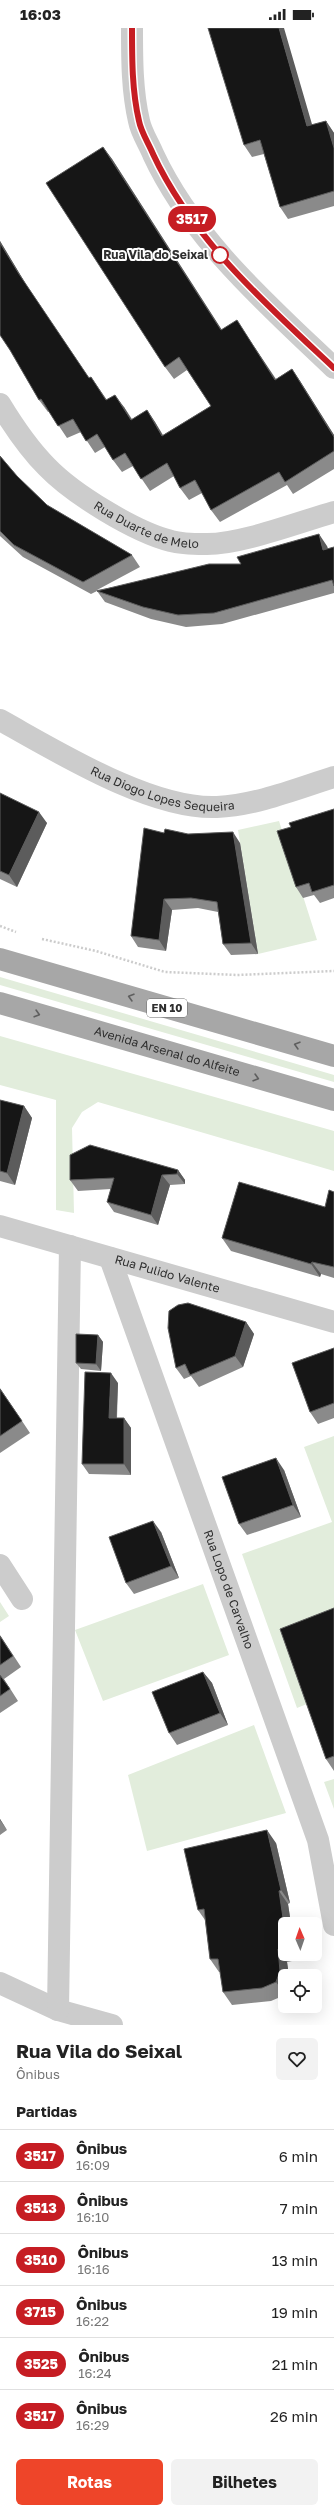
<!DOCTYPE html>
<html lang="pt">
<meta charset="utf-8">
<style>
:root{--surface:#fff;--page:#f2f2f2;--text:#222;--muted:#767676;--line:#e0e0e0;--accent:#ee4529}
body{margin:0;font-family:"Golos Text",sans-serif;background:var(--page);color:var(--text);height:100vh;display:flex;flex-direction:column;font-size:15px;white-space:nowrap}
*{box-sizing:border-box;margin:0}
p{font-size:13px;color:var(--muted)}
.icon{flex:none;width:22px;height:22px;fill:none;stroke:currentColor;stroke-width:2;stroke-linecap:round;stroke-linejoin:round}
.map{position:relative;height:1997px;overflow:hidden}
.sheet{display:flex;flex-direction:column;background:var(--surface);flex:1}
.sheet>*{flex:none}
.badge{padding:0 8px;border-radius:13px;font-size:14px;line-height:26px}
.needle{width:26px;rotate:358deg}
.controls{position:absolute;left:278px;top:1889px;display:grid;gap:8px}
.controls a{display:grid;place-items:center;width:44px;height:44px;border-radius:6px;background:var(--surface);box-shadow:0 4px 16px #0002;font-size:20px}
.map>.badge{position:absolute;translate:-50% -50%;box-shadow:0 0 0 2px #fff}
h2{padding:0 16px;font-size:15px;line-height:36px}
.round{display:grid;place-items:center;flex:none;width:42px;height:42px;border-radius:6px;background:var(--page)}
.summary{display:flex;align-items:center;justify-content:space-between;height:68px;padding:0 16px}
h1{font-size:19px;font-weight:700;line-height:30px}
.button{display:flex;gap:8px;margin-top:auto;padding:8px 16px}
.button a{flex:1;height:46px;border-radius:6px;background:var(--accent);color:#fff;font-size:16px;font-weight:700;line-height:46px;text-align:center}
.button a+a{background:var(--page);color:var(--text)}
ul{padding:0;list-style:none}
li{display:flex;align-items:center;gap:12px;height:52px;padding:0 16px;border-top:1px solid var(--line)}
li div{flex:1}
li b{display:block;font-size:15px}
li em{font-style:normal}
li .badge{min-width:44px;font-weight:700;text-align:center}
.status{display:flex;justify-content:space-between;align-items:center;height:28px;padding:0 20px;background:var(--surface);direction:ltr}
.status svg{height:11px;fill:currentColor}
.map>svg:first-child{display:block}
.green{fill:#e2eddc}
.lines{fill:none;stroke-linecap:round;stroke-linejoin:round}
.path{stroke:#ccc;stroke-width:2.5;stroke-dasharray:2 2;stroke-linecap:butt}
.minor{stroke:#ccc;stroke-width:22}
.major{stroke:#a7a7a7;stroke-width:22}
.wall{fill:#8a8a8a}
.shaded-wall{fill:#5c5c5c}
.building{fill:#161616;stroke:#5c5c5c}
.oneway{stroke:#5f5f5f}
.line-casing{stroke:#fff;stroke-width:9}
.line{stroke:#c61d23;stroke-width:6}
.stop-dot{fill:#fff;stroke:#c61d23;stroke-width:2}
.labels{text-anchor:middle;stroke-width:4;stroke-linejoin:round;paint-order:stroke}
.shield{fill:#fff;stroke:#6d6d6d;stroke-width:1}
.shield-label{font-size:11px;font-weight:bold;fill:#2f2f2f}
.stop-label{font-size:12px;font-weight:bold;fill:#2f2f2f;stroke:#fff;text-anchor:end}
.street-label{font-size:12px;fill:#2f2f2f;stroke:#fff}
</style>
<div class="status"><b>16:03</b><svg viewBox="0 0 49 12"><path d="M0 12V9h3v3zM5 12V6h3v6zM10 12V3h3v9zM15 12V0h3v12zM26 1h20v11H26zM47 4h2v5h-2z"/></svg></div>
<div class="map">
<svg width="334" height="1997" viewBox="0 0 334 1997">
<rect width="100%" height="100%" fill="#fff"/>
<!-- green -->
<path class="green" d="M279 793 317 912 258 926 238 802Z
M0 949 334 1047V1054L0 957Z
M0 1008 334 1103V1143L98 1074 82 1084 72 1100 74 1185 56 1182V1072L0 1057Z
M334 1408V1665L297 1680 242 1526 332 1494 304 1419Z
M203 1556 229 1627 103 1673 75 1602Z
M0 1574 9 1588 0 1594Z
M254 1697 286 1785 147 1823 128 1747Z
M334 1751V1781L324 1754Z"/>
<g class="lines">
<!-- path -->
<path class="path" d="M0 898 16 904
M42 911 96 923 165 944 237 947 334 943"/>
<!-- minor -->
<g class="minor">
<path d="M132 0C132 31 132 63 139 93 141 104 149 116 153 126 193 212 267 276 334 340"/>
<path id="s1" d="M0 376C14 399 28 420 47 439 73 466 135 504 171 513 181 516 194 516 205 516 239 517 299 494 334 484"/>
<path id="s2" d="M0 692C58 724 151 782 217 779 257 777 296 761 334 749"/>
<path id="s3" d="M0 1198 334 1294"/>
<path id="s4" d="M110 1230 318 1812 334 1897"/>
<path d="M0 1537 22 1571"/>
<path d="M0 1955 58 1982 112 1997"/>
<path d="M58 1982 70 1218"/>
</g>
<!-- major -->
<g class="major">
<path d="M0 931 334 1028"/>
<path id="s5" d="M0 975 334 1072"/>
</g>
</g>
<!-- wall -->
<path class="wall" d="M326 93 334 105V178L288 191 280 179 264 126 252 129 244 117Z
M103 119 112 131 222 302 245 305 276 351 292 341 300 353 334 407V441L293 466 287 457 220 494 211 482 202 465 189 472 180 460 174 448 150 463 133 438 122 444 113 432 105 419 95 425 81 404 67 410 49 383 48 384 39 372 10 322 0 307V213L27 258 89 350 91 349 107 372 124 379 132 391 147 382 155 394 163 407 211 378 187 342 174 351 165 339Z
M0 428 17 448 47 477 132 527 140 539 97 562 241 536 327 518 328 521 334 519V565L222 596 186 599 151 591 105 574 97 563 91 566 23 529 0 508Z
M0 765 47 795 17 859 0 851Z
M334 781V870L320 875 314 867 303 870 296 859 291 799Z
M164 805 188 806 240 815 258 926 231 927 223 916 218 884 198 880 172 882 166 923 138 919 131 908Z
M0 1072 24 1078 32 1090 15 1157 0 1153Z
M178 1142 185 1152V1156L170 1157 158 1197 114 1184 107 1174 111 1161 78 1163 70 1152Z
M334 1164V1250L321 1246 320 1249 231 1223 222 1210 325 1179Z
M246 1294 254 1306 243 1339 199 1359 191 1348 184 1351 176 1340Z
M98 1307 103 1314 101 1343 81 1341 76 1335Z
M334 1320V1390L318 1396 310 1384Z
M118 1355 117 1390H124L131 1400V1447L89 1446 82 1436Z
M0 1360 30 1405 0 1425Z
M284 1442 301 1489 247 1507 239 1496Z
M161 1504 179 1550 134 1566 126 1555Z
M334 1581V1743L326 1731Z
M0 1607 21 1639 4 1651 18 1673 0 1685Z
M203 1644 212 1655 228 1697 177 1717 169 1705Z
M0 1791 7 1802 0 1807Z
M276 1815 290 1875 288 1876 291 1896H285V1926H296L297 1932 287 1934 289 1948H285V1967L271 1973 232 1977 223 1964 220 1944H219L210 1931 205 1892 198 1882Z"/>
<!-- shaded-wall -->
<path class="shaded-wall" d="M279 0H284L316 110 307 98Z
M326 93 334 105V120Z
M103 119 112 131 230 315 221 302Z
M0 213 27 258 97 362 19 246 0 215Z
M237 292 245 305 284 364 275 352Z
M292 341 300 353 334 407V409Z
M115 367 124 379 139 404 131 392Z
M147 382 155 394 170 420 162 408Z
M319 506 327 518 331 534 323 522Z
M39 784 47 795 17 859 9 847Z
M233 804 240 815 258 926 251 915Z
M164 871 172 882 166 923 159 912Z
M24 1078 32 1090 15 1157 7 1145Z
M178 1142 185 1152V1156L177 1146Z
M162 1147 170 1157 158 1197 151 1187Z
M312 1234 321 1246 320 1249 311 1236Z
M246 1294 254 1306 243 1339 235 1328Z
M98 1307 103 1314 101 1343 96 1336Z
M111 1345 118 1355 116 1400 109 1390Z
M124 1390 131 1400V1447L124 1436Z
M276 1430 284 1442 301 1489 293 1477Z
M153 1493 161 1504 179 1550 171 1538Z
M203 1644 212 1655 228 1697 220 1685Z
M0 1791 7 1802 0 1792Z
M267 1802 276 1815 290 1875 281 1862Z
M279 1863 288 1876 291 1896H285V1903Z
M278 1921 287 1934 289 1948H285V1966L276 1954Z
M292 1926H296L297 1932Z"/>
<!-- building -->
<path class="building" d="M208 0H279L307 98 326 93 334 120V163L280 179 260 112 244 117Z
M103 119 221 302 237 292 275 352 292 341 334 409V423L285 454 279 444 211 482 195 452 180 460 167 435 141 451 125 425 113 432 97 406 86 413 73 391 58 398 41 371 39 372 10 322 0 307V215L19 246 89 350 91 349 106 372 115 367 131 392 147 382 162 408 211 378 179 329 165 339 46 155Z
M0 428 17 448 47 477 132 527 83 554 14 517 0 503Z
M319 506 323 522 334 519V558L332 552 214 585 178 587 143 579 97 563 209 536H241L237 529Z
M0 765 39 784 9 847 0 843Z
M334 781V857L312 864 309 855 296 859 277 803 291 799 289 795Z
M144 800 164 805 165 801 188 806 233 804 251 915 223 916 217 874 191 870 164 871 159 912 131 908Z
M0 1072 24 1078 7 1145 0 1143Z
M90 1117 178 1142 177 1146 162 1147 151 1187 107 1174 114 1150 70 1152V1127Z
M239 1154 325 1179 329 1162 334 1164V1239L312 1234 311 1236 222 1210Z
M188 1275 246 1294 235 1328 190 1347 185 1336 176 1340 168 1300 169 1283 178 1277Z
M76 1306 98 1307 96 1336 76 1335Z
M334 1320V1375L310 1384 292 1335Z
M85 1344 111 1345 109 1390H124V1436H82Z
M0 1361 22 1393 0 1408Z
M276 1430 293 1477 239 1496 222 1449Z
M153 1493 171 1538 126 1555 109 1509Z
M334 1580V1728L326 1731 280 1601Z
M0 1608 13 1628 0 1637Z
M203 1644 220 1685 169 1705 152 1664Z
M0 1647 10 1661 0 1668Z
M267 1802 281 1862 279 1863 285 1903V1920L278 1921 280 1943 276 1954 262 1960 223 1964 218 1931H210L204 1881 198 1882 184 1821Z"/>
<!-- one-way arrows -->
<defs><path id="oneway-chevron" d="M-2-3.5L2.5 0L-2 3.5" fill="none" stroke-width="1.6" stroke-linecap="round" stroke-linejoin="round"/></defs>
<g class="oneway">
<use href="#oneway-chevron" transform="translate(131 969) rotate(-164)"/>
<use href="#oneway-chevron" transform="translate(37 986) rotate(16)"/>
<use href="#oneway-chevron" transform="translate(297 1017) rotate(-164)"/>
<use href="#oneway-chevron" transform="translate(256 1050) rotate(16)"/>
</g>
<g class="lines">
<!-- line casing -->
<g class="line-casing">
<path id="line" d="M132 0C132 31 132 63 139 93 141 104 149 116 153 126 193 212 266 276 334 340"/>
</g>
<!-- line -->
<use href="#line" class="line"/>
</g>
<!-- markers -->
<circle class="stop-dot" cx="220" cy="227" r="8"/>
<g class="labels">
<!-- shield labels -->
<rect class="shield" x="147" y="971" width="40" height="18" rx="3"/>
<g class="shield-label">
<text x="167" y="984">EN 10</text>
</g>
<!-- stop labels -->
<g class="stop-label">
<text x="208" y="231">Rua Vila do Seixal</text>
</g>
<!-- street labels -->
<g class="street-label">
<text dy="4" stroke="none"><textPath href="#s1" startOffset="196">Rua Duarte de Melo</textPath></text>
<text dy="4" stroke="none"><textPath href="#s2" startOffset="179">Rua Diogo Lopes Sequeira</textPath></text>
<text dy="4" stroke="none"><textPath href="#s5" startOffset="174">Avenida Arsenal do Alfeite</textPath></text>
<text dy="4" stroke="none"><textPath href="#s3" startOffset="174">Rua Pulido Valente</textPath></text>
<text dy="4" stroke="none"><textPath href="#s4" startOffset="352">Rua Lopo de Carvalho</textPath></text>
</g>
</g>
</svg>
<div class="controls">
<a><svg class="needle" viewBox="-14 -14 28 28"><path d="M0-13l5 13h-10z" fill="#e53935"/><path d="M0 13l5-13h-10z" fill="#767676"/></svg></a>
<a><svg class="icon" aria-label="locate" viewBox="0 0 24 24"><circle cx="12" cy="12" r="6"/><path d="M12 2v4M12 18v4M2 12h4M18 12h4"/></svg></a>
</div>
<b class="badge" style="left:192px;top:191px;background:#c61d23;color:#fff">3517</b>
</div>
<section class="sheet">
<div class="summary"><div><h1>Rua Vila do Seixal</h1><p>Ônibus</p></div><a class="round"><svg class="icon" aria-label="heart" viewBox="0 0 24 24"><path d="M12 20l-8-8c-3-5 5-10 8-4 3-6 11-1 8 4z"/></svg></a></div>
<h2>Partidas</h2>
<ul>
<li><span class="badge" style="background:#c61d23;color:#fff">3517</span><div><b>Ônibus</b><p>16:09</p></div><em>6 min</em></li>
<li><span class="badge" style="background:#c61d23;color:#fff">3513</span><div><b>Ônibus</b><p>16:10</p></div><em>7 min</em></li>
<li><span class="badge" style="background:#c61d23;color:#fff">3510</span><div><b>Ônibus</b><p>16:16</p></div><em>13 min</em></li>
<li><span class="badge" style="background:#c61d23;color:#fff">3715</span><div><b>Ônibus</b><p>16:22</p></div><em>19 min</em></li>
<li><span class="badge" style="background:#c61d23;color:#fff">3525</span><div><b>Ônibus</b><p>16:24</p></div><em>21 min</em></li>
<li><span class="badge" style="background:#c61d23;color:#fff">3517</span><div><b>Ônibus</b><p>16:29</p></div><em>26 min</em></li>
</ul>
<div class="button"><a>Rotas</a><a>Bilhetes</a></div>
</section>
